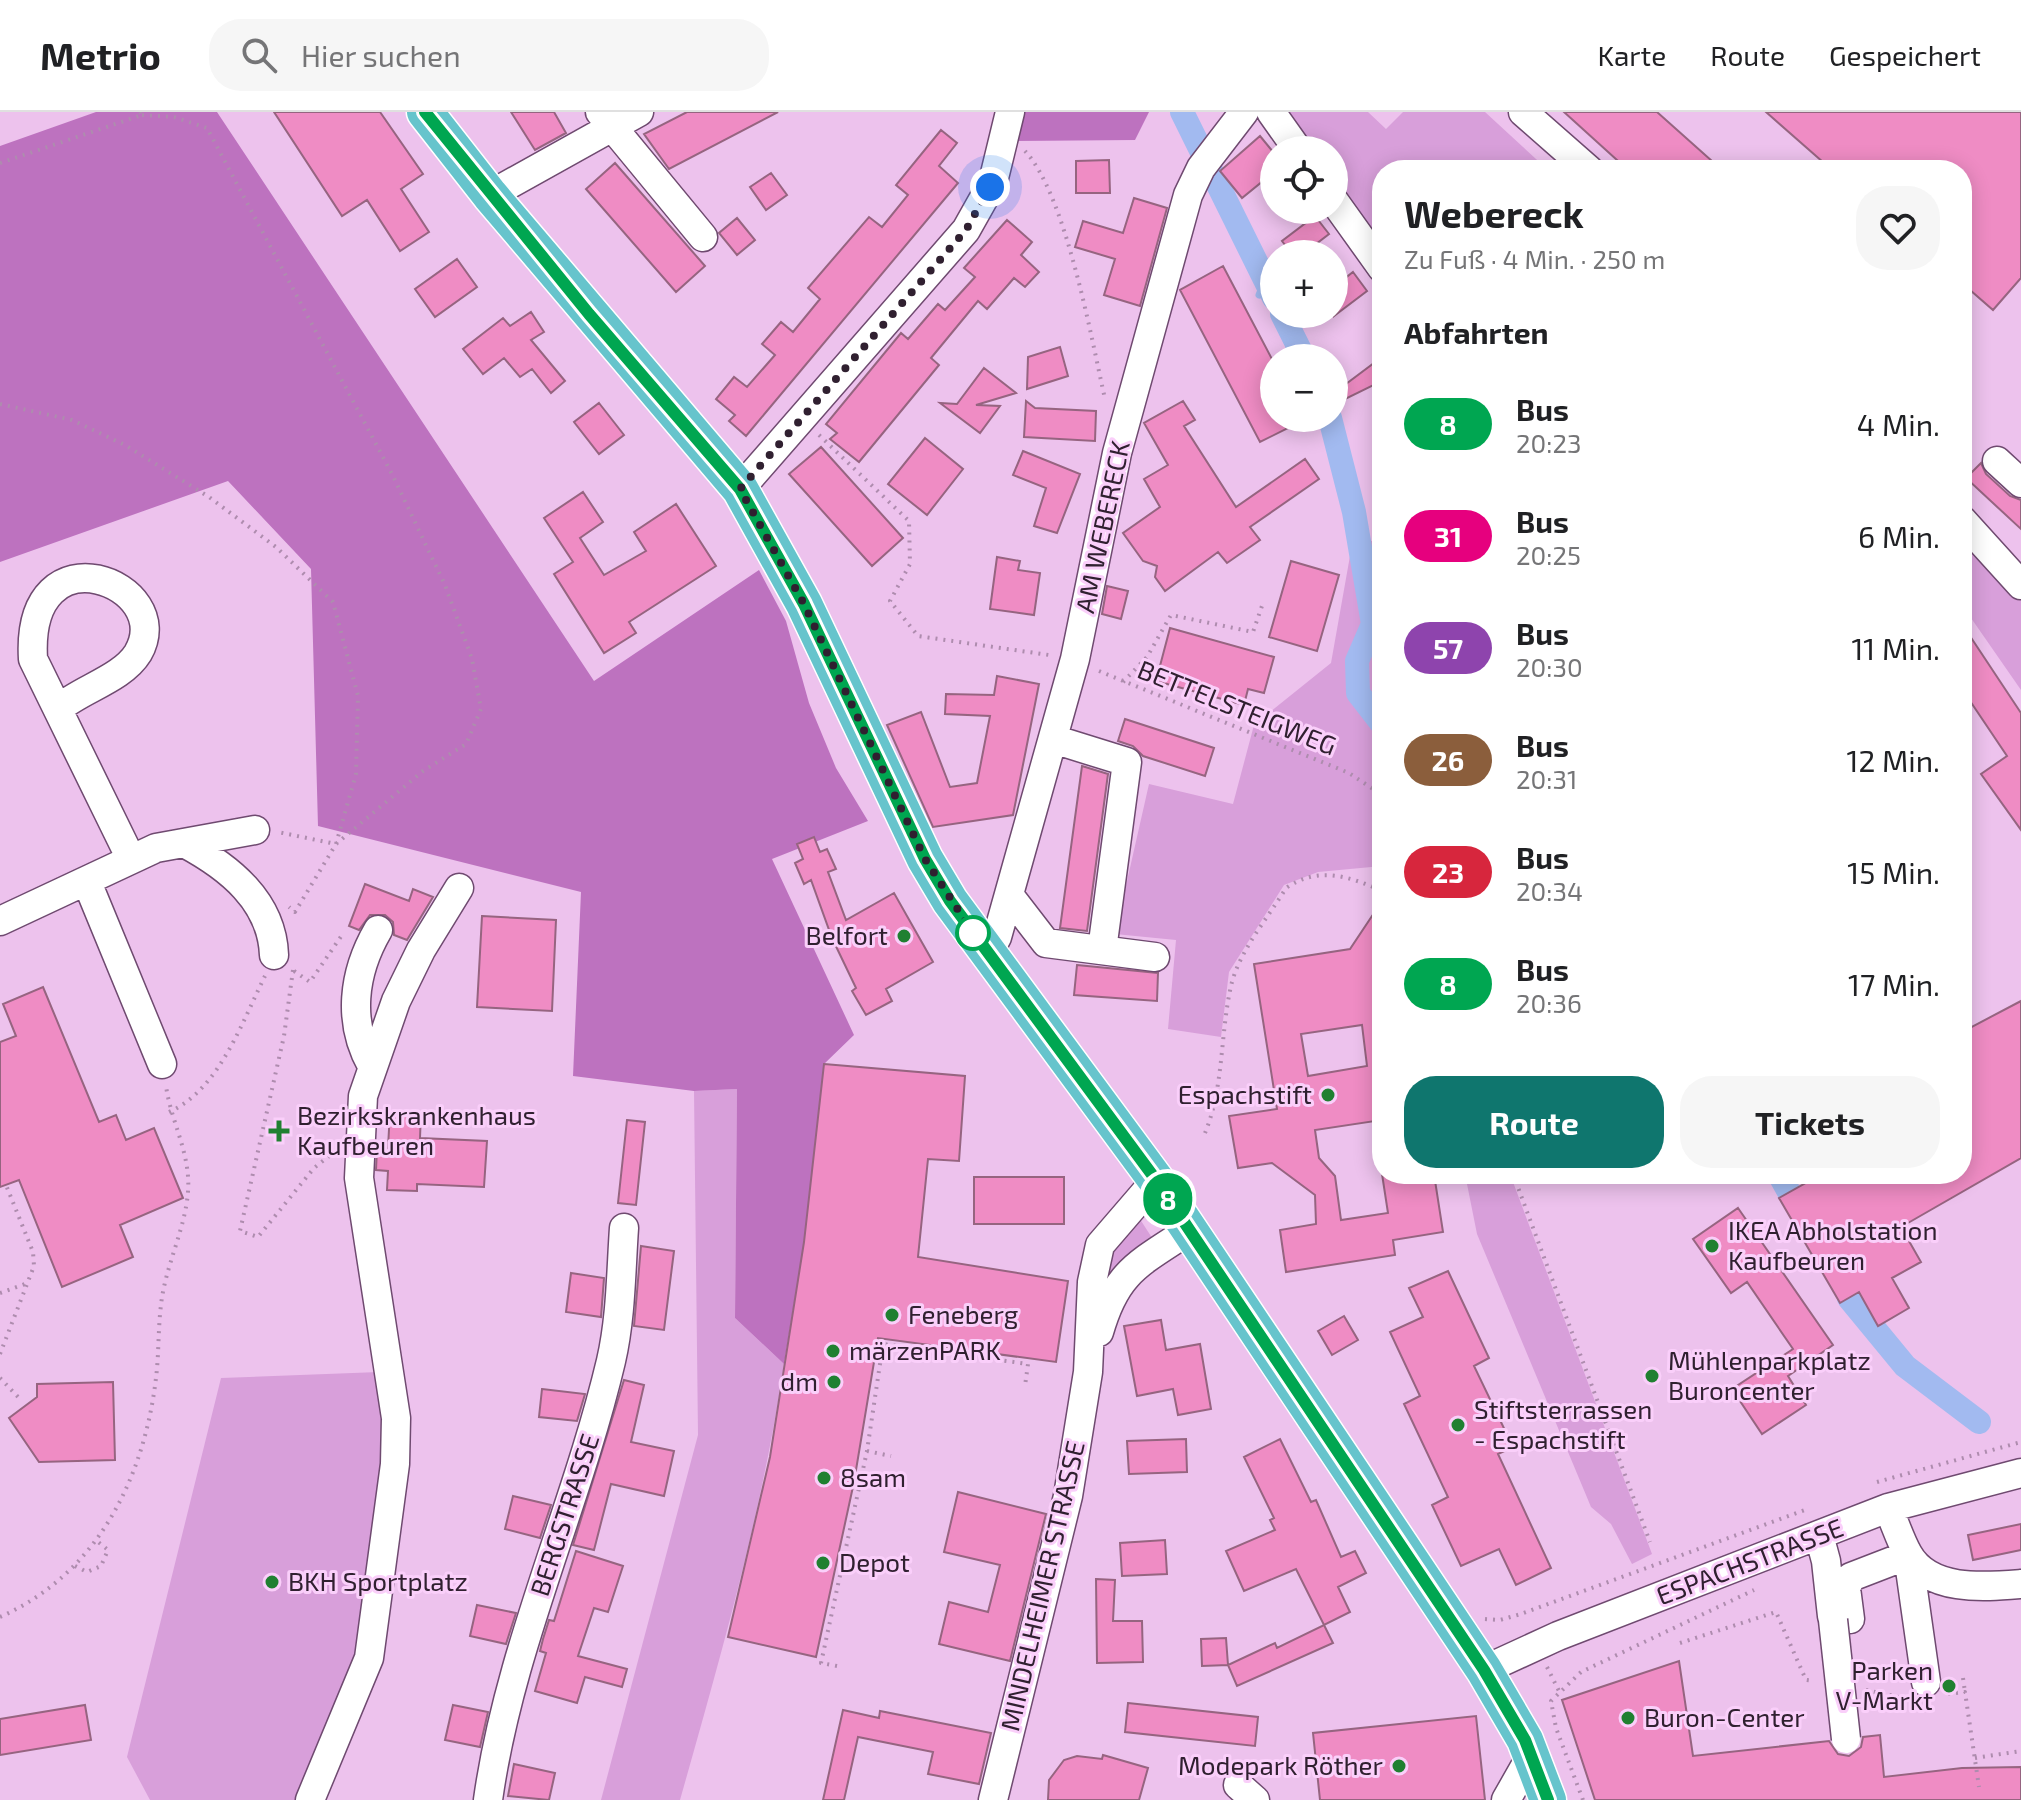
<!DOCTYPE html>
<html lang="de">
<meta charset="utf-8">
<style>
:root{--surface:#fff;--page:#f6f6f6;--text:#202124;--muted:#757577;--line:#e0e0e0;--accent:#0f766e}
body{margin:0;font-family:"Exo 2",sans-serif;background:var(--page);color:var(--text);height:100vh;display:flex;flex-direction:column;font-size:30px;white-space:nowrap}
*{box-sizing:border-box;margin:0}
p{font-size:26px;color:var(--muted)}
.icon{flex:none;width:44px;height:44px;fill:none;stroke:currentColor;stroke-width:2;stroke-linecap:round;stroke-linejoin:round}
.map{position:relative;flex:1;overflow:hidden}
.drawer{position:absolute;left:1372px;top:48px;width:600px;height:1024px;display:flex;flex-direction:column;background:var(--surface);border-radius:32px;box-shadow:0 4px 20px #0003}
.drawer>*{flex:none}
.badge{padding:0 16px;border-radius:26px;font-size:28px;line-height:52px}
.tools{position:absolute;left:1260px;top:24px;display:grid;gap:16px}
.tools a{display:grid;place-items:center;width:88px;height:88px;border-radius:50%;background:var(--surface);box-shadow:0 4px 20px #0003;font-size:40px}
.you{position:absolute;width:40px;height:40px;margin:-20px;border:6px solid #fff;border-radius:50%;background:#1a73e8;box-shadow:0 0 0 12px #1a73e833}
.map>.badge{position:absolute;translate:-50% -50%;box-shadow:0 0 0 4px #fff}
h2{padding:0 32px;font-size:30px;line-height:72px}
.round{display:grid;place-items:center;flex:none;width:84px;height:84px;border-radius:32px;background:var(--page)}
.summary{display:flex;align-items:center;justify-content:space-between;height:136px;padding:0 32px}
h1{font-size:38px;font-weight:700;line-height:60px}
.primary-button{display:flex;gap:16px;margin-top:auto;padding:16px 32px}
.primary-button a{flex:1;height:92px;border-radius:32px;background:var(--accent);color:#fff;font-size:32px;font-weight:700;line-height:92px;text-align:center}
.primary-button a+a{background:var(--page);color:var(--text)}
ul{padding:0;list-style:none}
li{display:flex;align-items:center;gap:24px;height:112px;padding:0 32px}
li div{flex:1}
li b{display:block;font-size:30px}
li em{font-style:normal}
li .badge{min-width:88px;font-weight:700;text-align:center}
header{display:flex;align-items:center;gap:48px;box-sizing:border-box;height:112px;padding:0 40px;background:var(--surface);border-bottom:2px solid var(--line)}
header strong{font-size:38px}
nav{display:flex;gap:44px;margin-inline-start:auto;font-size:28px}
.search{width:560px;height:72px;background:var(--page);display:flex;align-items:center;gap:20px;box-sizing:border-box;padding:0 28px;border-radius:32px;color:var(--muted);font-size:30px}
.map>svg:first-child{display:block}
.green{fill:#d89fda}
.forest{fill:#bd72bf}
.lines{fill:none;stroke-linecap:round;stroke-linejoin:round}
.stream{stroke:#a2baf0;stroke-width:7}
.canal{stroke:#a2baf0;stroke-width:24}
.building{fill:#ef8cc4;stroke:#966480;stroke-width:2;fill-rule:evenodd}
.minor-casing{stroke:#6f4a70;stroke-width:31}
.major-casing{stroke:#fff;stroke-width:39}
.path{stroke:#ae8cae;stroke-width:4;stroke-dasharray:2 6;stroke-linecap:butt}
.minor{stroke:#fff;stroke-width:28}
.major{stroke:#66c4cc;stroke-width:36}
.minor-bridge-casing{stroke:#6f4a70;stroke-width:31;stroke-linecap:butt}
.minor-bridge{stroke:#fff;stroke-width:28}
.line-casing{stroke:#fff;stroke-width:18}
.line{stroke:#00a651;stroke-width:12}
.walk{stroke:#302030;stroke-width:8;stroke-dasharray:0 14.4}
.stop-dot{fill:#fff;stroke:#00a651;stroke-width:4}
.poi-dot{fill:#208031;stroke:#facffa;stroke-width:3}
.labels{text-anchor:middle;stroke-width:6;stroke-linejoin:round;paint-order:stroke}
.street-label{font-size:26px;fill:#302030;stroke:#facffa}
.poi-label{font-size:26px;fill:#302030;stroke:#facffa;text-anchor:start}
</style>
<header>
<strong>Metrio</strong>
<div class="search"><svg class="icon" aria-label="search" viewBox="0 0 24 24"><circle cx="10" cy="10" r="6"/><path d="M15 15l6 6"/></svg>Hier suchen</div>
<nav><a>Karte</a><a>Route</a><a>Gespeichert</a></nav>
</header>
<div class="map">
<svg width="2021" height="1688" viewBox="0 0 2021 1688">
<rect width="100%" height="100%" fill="#edc2ed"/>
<!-- green -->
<path class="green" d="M1279 0H1368L1386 17 1403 0H1485L1548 58H1382V136L1334 72V38H1308Z
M1962 418 2021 482V578L1962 493Z
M1353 427 1382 430 1379 569 1382 573V754L1318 760 1284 773 1229 860 1221 925 1168 917 1176 828 1115 822 1149 672 1233 692 1254 613 1331 551Z
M737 977 735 1206 784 1252C762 1401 721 1543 680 1688H601L698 1323 694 979Z
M1465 1062H1510L1652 1442 1632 1452 1611 1412 1591 1395 1477 1122Z
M1136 1101 1156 1132 1101 1183 1108 1136Z
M379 1260 386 1301 369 1508 300 1688H150L127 1645 221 1266Z"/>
<!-- forest -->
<path class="forest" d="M96 0H217L594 569 759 458 786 509 809 591 836 656 868 709 772 747 854 923 824 952 804 1130 784 1252 735 1206 737 977 694 979 573 964 581 780 318 714 311 457 228 369 0 450V34Z
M1018 0H1149L1135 28 1012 29Z"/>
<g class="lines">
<!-- stream -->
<path class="stream" d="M1259 183 1265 169"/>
<!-- canal -->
<path class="canal" d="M1182 0 1274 186
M1282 202 1304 246
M1330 306 1354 400 1373 512 1357 549 1358 581 1382 612
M1779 1062 1789 1080
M1849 1186 1905 1254 1979 1310"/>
</g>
<!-- building -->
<path class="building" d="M274 0H380L423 62 401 77 429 120 400 139 367 88 342 104Z
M511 0H554L566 21 535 38Z
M687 0H778L669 57 644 22Z
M1564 0H1657L1722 58H1628Z
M1766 0H2021V166L1993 198 1962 171V58H1832Z
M941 18 957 31 939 54 958 71 746 324 729 309 735 303 716 287 734 265 747 275 775 243 762 232 781 210 793 220 820 187 808 176 869 105 882 115 908 83 896 73Z
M1260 24 1274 41V60L1242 86 1220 59Z
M1109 48 1110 81H1076V49Z
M615 51 705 154 676 180 586 77Z
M771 61 787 83 766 98 750 75Z
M1134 86 1167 96 1140 194 1104 183 1115 147 1075 135 1083 109 1123 121Z
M1315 104 1329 122 1303 142H1292L1282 129Z
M737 106 755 128 737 143 719 121Z
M1007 108 1032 130 1021 143 1039 160 1025 175 1014 166 987 197 978 189 931 246 939 253 859 350 830 327 837 321 826 312 901 221 908 227 938 192 945 198 975 165 964 156Z
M457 147 477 175 435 205 415 177Z
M1223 154 1274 251V306H1308L1260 330 1180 178Z
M1353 160 1367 179 1334 204V175Z
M531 200 544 220 531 228 565 269 551 281 532 257 520 265 504 246 483 262 463 237 503 206 510 214Z
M1060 235 1068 264 1027 277 1028 245Z
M1382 245V269L1335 292 1334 281Z
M984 256 1016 281 976 293 1000 294 980 321 940 291 957 292Z
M1026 289 1035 296 1096 299 1095 329 1024 325Z
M1183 289 1195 308 1184 314 1236 395 1305 347 1319 367 1250 415 1260 428 1227 451 1218 440 1165 479 1155 465 1157 454 1143 449 1123 421 1160 395 1144 367 1168 353 1144 311Z
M599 291 624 323 599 342 574 310Z
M925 326 963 357 927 403 888 372Z
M821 335 903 426 872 454 789 362Z
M1023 339 1080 362 1057 421 1034 414 1046 376 1013 363Z
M1981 351 1986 362 2010 384 2021 388V417L1966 366Z
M583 380 603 410 580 426 604 463 646 439 634 420 676 392 716 454 629 510 636 521 604 541 554 462 573 450 544 406Z
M997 445 1020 449 1018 458 1040 461 1034 503 990 497Z
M1291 449 1339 463 1317 539 1269 525Z
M1107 474 1128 479 1121 507 1102 502Z
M1962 512 2021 601V718L1981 662 2007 644 1962 577Z
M1170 516 1274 545 1264 581 1248 577 1244 593 1156 569Z
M997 564 1039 572 1013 703 933 715 887 613 921 600 950 675 977 671 990 604 945 602 946 582 994 583Z
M1125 607 1214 636 1205 664 1143 644 1133 634 1118 629Z
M1082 654 1108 662 1087 819 1060 816Z
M814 725 820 740 827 737 836 757 828 760 846 808 894 781 933 850 886 877 892 889 866 903 852 879 856 876 832 826 811 768 804 772 795 751 803 747 797 732Z
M365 772 409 789 413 777 433 785 407 828 394 823 393 810 385 803H370L359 818 349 814Z
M1382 789V1008L1315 1018 1319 1046 1335 1064 1341 1108 1388 1101 1382 1062H1434L1443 1120 1393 1128 1395 1143 1286 1160 1280 1118 1316 1112 1315 1083 1272 1051 1238 1056 1229 1004 1277 997 1254 852 1350 837ZM1362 913 1367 954 1308 964 1301 922Z
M482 804 556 808 552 899 477 895Z
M1077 853 1158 861 1157 889 1074 883Z
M43 875 99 1010 116 1003 126 1028 154 1016 183 1086 120 1113 133 1145 62 1175 19 1068 0 1075V930L16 924 3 892Z
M2021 889V1046L1901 1115 1921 1150 1892 1166 1909 1196 1878 1214 1859 1180 1840 1191 1779 1086 1809 1069 1805 1062H1962V920Z
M824 952 965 964 959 1049 928 1047 918 1145 1068 1169 1056 1250 878 1226 854 1370 816 1545 728 1525 770 1345 804 1130Z
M390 999 421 1000 420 1026 487 1029 484 1075 417 1072V1079L387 1078 388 1059 376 1058 377 1036H388Z
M627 1008 645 1010 636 1093 618 1091Z
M974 1065H1064V1112H974Z
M1738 1096 1833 1233 1788 1264 1806 1293 1762 1322 1732 1277 1793 1237 1747 1170 1731 1181 1693 1127Z
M641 1134 674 1139 664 1218 634 1214Z
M1448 1159 1489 1246 1474 1254 1513 1335 1498 1342 1551 1456 1516 1473 1499 1437 1461 1454 1432 1393 1448 1385 1404 1292 1420 1284 1390 1220 1423 1205 1409 1176Z
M571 1161 604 1166 601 1205 566 1200Z
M1344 1204 1358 1228 1332 1243 1318 1219Z
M1161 1208 1166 1238 1200 1232 1211 1297 1178 1303 1173 1277 1137 1284 1124 1214Z
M624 1268 644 1273 631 1330 674 1339 664 1384 611 1372 594 1438 573 1433Z
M113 1270 115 1348 39 1350 9 1306 37 1285V1272Z
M542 1277 585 1282 577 1309 539 1305Z
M1186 1327 1187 1360 1129 1362 1127 1329Z
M1280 1327 1311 1390 1316 1388 1341 1445 1355 1439 1366 1461 1338 1475 1350 1500 1324 1513 1296 1457 1244 1479 1226 1439 1275 1418 1270 1408 1274 1406 1244 1345Z
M958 1380 1046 1402 1010 1549 939 1532 949 1490 988 1500 1000 1453 944 1440Z
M513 1384 551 1393 540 1426 505 1417Z
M2021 1412V1438L1973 1448 1968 1423Z
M1165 1428 1167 1462 1122 1464 1120 1431Z
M576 1439 623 1454 608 1500 594 1496 578 1544 627 1557 622 1575 585 1565 577 1591 535 1579 546 1541 540 1539 543 1527 549 1508 554 1509Z
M1096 1467 1115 1468 1113 1509H1142L1143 1550 1097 1551Z
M477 1493 516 1501 506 1532 470 1524Z
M1324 1513 1333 1531 1237 1574 1228 1553 1275 1531 1277 1536Z
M1226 1526 1228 1553 1202 1554 1201 1527Z
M1679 1549 1693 1644 1829 1629 1838 1642 1849 1644 1861 1635 1863 1625 1880 1623 1884 1665 1962 1656 2021 1655V1688H1595L1562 1588Z
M1128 1591 1258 1605 1255 1634 1125 1620Z
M85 1593 91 1628 0 1643V1607Z
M453 1593 488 1600 480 1635 445 1628Z
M843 1598 879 1606 880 1599 991 1621 979 1672 928 1662 933 1640 858 1625 844 1688H823Z
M1476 1604 1485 1688H1320L1313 1621Z
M1103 1643 1148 1656 1139 1688H1048L1049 1668 1064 1648 1077 1644 1102 1647Z
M514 1652 555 1661 549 1688 508 1684Z"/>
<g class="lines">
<!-- minor casing -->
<g class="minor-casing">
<path id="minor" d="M600 0 703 125
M1271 0 1298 38
M1523 0 1589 58
M490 83 639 0
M1334 89 1382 156
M1997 349 2021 371
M740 377 966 118 993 70 1010 0
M1962 408 2021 473
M58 597C81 577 122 567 138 541 178 472 25 412 33 547L131 747
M1053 627 1127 650 1102 838
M184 731C229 755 272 789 274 843
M87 770 162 952
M1009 783 1046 831 1155 845
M0 809 156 736 255 718
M988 842 997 825 1075 547 1117 341 1188 83 1201 56 1244 0
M372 954C347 910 353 861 378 818
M1099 1220C1116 1160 1138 1152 1188 1119
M1888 1396C1895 1411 1900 1428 1908 1442 1929 1480 1984 1475 2021 1472
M1819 1423 1826 1449 1832 1504
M1850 1507 1846 1476 1851 1465 1908 1443 1926 1570
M1484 1558 1558 1524 1888 1396 2021 1361
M1238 1673 1255 1688
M310 1688 369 1546 395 1352 396 1306 359 1066 363 984 396 889 421 838 459 776
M488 1688C509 1537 576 1397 611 1249 621 1206 621 1159 624 1116
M993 1688 1068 1384 1088 1260 1092 1170 1100 1133 1156 1068
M1506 1688 1531 1644"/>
</g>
<!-- major casing -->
<g class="major-casing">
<path id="major" d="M425 0 490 83 740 377 804 492 925 747 950 789 1156 1068 1484 1558 1525 1628 1548 1688"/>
</g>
<!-- path -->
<path class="path" d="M142 3 174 5 207 16 392 362 445 473 472 547 481 597 466 632 423 659 336 732 278 720
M1025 39C1066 83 1091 225 1105 287
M0 51 142 3 140 0
M0 292 72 308 125 333 209 385 276 435 333 490 358 584 356 662 336 732 295 800 289 795
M819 323 909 409 910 452 890 489 918 524 1049 543
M1099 559 1349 661 1382 683
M1123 570 1147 545 1171 503 1253 520 1263 491
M293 858 284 924 240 1119 258 1125 314 1056 333 1041
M294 859 310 870 342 823 345 824
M169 1000C219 978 242 910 265 864
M1205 1021C1224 975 1220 923 1231 874 1239 839 1268 806 1286 776 1318 754 1348 764 1380 778
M1513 1062 1650 1430
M0 1181 28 1171
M0 1242 34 1154 33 1140 6 1073
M0 1266 21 1288
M867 1339 891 1344
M1877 1370 2021 1330
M75 1454 87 1460 101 1454 108 1438 97 1429
M0 1505C97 1462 144 1367 156 1266 159 1242 158 1217 161 1193 165 1155 185 1118 188 1080 191 1042 171 1010 166 974
M1485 1507 1500 1508 1521 1502 1805 1398
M1680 1531 1776 1500 1806 1568 1814 1569
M837 1554 821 1551 867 1339 883 1232 1028 1252 1025 1274
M1547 1555 1559 1579
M1963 1566 1965 1580
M1866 1578 1908 1587
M1948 1582 1965 1580 1979 1675
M1975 1646 2021 1639
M1583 1688 1556 1616 1551 1589 1581 1560 1754 1478"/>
<!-- minor -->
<use href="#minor" class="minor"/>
<!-- major -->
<use href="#major" class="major"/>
<!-- minor-bridge casing -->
<g class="minor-bridge-casing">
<path id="minor-bridge" d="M1833 1508 1846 1627"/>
</g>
<!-- minor-bridge -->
<use href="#minor-bridge" class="minor-bridge"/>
</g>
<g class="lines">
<!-- line casing -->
<g class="line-casing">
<path id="line" d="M425 0 589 202 740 377 804 492 925 747 950 789 1156 1068 1484 1558 1525 1628 1548 1688"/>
</g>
<!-- line -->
<use href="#line" class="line"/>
<!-- walk -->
<path class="walk" d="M973 821 925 747 804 492 740 377 966 118 990 75"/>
</g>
<!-- markers -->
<circle class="stop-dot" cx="973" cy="821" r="16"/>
<g class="poi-dot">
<circle cx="904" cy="824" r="8"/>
<circle cx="1328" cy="983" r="8"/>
<path d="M275 1007h8v8h8v8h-8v8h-8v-8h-8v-8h8z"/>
<circle cx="1712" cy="1134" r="8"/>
<circle cx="892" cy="1203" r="8"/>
<circle cx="833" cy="1239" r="8"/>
<circle cx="1652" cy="1264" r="8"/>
<circle cx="834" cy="1270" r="8"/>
<circle cx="1458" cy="1313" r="8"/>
<circle cx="824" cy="1366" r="8"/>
<circle cx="823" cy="1451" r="8"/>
<circle cx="272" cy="1470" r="8"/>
<circle cx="1949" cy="1574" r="8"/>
<circle cx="1628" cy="1606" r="8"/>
<circle cx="1399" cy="1654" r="8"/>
</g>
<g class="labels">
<!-- street labels -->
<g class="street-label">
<text transform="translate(1103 415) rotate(-78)" y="9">AM WEBERECK</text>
<text transform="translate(1237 596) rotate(22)" y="9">BETTELSTEIGWEG</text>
<text transform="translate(565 1403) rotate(-72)" y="9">BERGSTRASSE</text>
<text transform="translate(1750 1450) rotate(-21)" y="9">ESPACHSTRASSE</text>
<text transform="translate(1043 1474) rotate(-77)" y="9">MINDELHEIMER STRASSE</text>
</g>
<!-- poi labels -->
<g class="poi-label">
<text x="888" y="833" text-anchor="end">Belfort</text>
<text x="1312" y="992" text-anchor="end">Espachstift</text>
<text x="297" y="1013">Bezirkskrankenhaus<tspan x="297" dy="30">Kaufbeuren</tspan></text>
<text x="1728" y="1128">IKEA Abholstation<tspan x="1728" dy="30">Kaufbeuren</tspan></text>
<text x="908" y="1212">Feneberg</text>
<text x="849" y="1248">märzenPARK</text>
<text x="1668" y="1258">Mühlenparkplatz<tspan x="1668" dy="30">Buroncenter</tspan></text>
<text x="818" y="1279" text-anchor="end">dm</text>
<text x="1474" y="1307">Stiftsterrassen<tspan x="1474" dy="30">- Espachstift</tspan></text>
<text x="840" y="1375">8sam</text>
<text x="839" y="1460">Depot</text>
<text x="288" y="1479">BKH Sportplatz</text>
<text x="1933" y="1568" text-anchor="end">Parken<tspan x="1933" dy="30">V-Markt</tspan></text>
<text x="1644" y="1615">Buron-Center</text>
<text x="1383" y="1663" text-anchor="end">Modepark Röther</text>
</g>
</g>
</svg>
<div class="tools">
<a><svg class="icon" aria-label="locate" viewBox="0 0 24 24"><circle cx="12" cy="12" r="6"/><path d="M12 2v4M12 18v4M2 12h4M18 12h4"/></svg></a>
<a>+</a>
<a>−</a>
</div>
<div class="you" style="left:990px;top:75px"></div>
<b class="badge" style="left:1168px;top:1087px;background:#00a651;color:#fff">8</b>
<section class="drawer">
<div class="summary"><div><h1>Webereck</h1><p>Zu Fuß · 4 Min. · 250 m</p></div><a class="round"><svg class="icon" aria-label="heart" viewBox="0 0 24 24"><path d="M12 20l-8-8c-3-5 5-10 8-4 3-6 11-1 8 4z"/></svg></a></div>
<h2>Abfahrten</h2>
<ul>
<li><span class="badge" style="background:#00a651;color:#fff">8</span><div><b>Bus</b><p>20:23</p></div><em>4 Min.</em></li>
<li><span class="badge" style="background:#e6007e;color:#fff">31</span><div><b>Bus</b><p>20:25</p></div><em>6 Min.</em></li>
<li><span class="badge" style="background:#8e44ad;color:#fff">57</span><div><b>Bus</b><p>20:30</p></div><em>11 Min.</em></li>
<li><span class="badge" style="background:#8b5e3c;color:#fff">26</span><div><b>Bus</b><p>20:31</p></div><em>12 Min.</em></li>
<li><span class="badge" style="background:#d7263d;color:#fff">23</span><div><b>Bus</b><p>20:34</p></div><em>15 Min.</em></li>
<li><span class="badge" style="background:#00a651;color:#fff">8</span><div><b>Bus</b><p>20:36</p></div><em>17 Min.</em></li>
</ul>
<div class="primary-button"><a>Route</a><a>Tickets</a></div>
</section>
</div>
